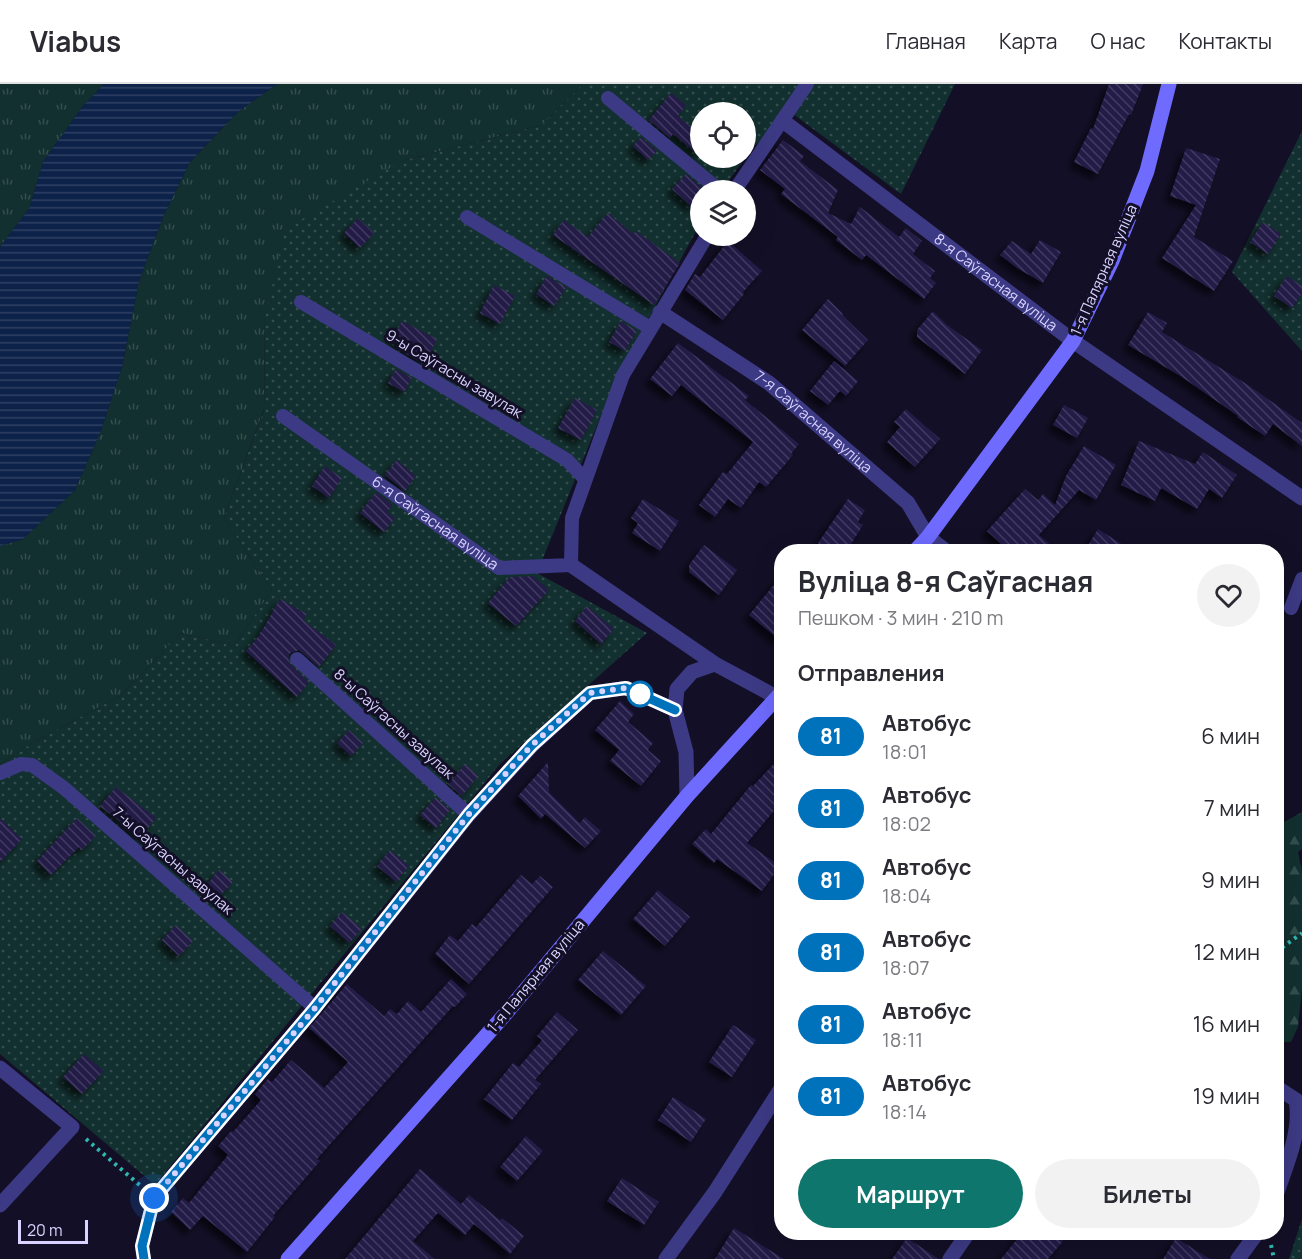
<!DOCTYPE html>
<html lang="ru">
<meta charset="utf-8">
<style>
:root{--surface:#fff;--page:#f2f2f3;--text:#2b2b33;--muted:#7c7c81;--line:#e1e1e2;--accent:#0f766e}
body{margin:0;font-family:Manrope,sans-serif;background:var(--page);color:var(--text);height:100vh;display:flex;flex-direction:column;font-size:22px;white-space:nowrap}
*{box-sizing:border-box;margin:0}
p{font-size:20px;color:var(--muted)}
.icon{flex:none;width:33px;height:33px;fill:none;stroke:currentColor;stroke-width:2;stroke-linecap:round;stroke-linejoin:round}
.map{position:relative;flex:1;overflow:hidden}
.drawer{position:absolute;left:774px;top:460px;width:510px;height:696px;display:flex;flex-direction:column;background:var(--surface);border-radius:24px;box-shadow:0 6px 24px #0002}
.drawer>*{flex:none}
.badge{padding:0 12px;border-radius:20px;font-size:21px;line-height:39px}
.controls{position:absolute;left:690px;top:18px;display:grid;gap:12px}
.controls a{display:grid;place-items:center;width:66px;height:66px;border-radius:50%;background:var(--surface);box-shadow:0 6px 24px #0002;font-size:30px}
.scale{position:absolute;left:18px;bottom:15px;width:70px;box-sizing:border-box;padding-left:6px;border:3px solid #d9d4ff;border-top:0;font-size:16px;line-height:21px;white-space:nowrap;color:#d9d4ff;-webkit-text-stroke:4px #130f26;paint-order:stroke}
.you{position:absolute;width:30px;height:30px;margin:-15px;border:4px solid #fff;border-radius:50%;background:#1a73e8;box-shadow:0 0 0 9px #1a73e833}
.map>.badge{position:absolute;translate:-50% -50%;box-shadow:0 0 0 3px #fff}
h2{padding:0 24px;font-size:22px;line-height:54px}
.round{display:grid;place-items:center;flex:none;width:63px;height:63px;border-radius:32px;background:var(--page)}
.overview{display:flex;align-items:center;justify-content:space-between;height:102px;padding:0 24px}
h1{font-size:28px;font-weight:700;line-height:45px}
.button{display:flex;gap:12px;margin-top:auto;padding:12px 24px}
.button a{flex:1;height:69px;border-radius:36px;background:var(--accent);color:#fff;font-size:24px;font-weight:700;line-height:69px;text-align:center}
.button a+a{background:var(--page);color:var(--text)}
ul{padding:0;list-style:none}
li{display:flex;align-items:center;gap:18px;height:72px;padding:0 24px}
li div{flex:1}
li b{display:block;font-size:22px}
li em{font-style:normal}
li .badge{min-width:66px;font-weight:700;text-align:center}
header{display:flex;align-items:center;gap:36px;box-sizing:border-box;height:84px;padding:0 30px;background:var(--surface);border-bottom:2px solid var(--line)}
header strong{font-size:28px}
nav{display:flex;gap:33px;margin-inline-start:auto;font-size:21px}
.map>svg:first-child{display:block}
.grass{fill:url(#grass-tufts)}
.forest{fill:url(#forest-firs)}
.garden{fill:url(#garden-dots)}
.water{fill:url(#water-rules)}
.building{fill:url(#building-back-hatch);filter:url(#shadow)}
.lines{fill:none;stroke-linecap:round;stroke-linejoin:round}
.path{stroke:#2fb8b0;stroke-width:4;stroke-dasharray:3 4.5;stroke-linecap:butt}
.lane{stroke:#3d3a85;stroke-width:14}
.street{stroke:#3d3a85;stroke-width:15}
.secondary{stroke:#6f6bff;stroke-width:15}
.line-casing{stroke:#fff;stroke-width:14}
.line{stroke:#0072bc;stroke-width:9}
.walk{stroke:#d9d4ff;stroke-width:6;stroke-dasharray:0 10.8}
.stop-dot{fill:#fff;stroke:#0072bc;stroke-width:3}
.labels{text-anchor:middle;stroke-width:6;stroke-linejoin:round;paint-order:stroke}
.street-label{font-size:15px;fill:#d9d4ff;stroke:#130f26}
</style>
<header>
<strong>Viabus</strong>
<nav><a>Главная</a><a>Карта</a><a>О нас</a><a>Контакты</a></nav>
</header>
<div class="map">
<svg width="1302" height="1175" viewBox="0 0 1302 1175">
<defs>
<pattern id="grass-tufts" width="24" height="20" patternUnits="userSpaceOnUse" patternTransform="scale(1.5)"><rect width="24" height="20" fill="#12302f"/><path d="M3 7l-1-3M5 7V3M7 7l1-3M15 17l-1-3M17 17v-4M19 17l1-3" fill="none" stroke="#344d4e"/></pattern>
<pattern id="forest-firs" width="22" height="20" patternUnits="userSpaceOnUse" patternTransform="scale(1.5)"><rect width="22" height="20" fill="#12302f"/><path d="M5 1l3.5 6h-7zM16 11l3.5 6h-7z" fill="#344d4e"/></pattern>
<pattern id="garden-dots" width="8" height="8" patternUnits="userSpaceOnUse" patternTransform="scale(1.5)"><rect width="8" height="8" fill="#12302f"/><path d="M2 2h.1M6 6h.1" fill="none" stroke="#344d4e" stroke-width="1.8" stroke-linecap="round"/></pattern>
<pattern id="water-rules" width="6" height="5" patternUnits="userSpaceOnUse" patternTransform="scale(1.5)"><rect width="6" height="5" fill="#0c2248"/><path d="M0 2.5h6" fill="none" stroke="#2f4163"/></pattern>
<pattern id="building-back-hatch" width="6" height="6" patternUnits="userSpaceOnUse" patternTransform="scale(1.5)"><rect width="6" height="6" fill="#241b47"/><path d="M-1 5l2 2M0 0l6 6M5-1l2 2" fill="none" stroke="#433b63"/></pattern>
<filter id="shadow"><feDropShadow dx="-5.5" dy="5.5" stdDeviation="3" flood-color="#0009"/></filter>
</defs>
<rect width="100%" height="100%" fill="#130f26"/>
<!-- grass -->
<path class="grass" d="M0 0H104L83 22 43 78 29 125 0 163Z
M277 0H583L542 41 402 77 265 234 264 325 224 434 272 506 234 562 181 549 120 612 34 658 0 680V462L23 455 75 406 100 349 122 283 139 197 163 133 190 78 238 28Z"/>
<!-- forest -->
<path class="forest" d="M1302 728V765L1298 768 1302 787V904L1298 943 1291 958H1277V742Z"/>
<!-- garden -->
<path class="garden" d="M583 0H955L901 110 793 30 752 64 746 73V28H700V74H745L722 106H700V140L617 292 537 489 647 549 500 680 155 1101 0 970V680L34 658 120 612 181 549 234 562 272 506 224 434 264 326 265 234 285 145 402 77 542 41Z
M1302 47V267L1232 188Z
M1302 1135V1175H1289Z"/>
<!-- water -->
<path class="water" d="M104 0H277L238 28 190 78 163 133 139 197 122 283 100 349 75 406 23 455 0 462V163L29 125 43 78 83 22Z"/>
<!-- building -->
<path class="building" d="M1109 0H1143L1131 31 1129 30 1098 90 1074 78 1091 44 1093 45Z
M671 9 686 21 678 32 700 50V72L673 50 670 54 649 36Z
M641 53 657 67 648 76 633 62Z
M783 56 804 72 800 77 838 106 828 129 851 140 860 123 899 153 906 144 922 157 913 170 935 187 930 194 936 199 924 215 866 171 862 176 836 156 838 153 781 110 785 105 760 86Z
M1186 64 1220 75 1194 153 1233 177 1214 207 1162 174 1196 121 1170 112Z
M686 90 705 106H700V113L692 123 672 105Z
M608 129 633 150 636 147 680 179 654 221 553 151 564 136 588 153Z
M358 134 374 149 360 164 344 149Z
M1263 138 1281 150 1268 170 1250 158Z
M1040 156 1061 168 1043 199 1017 184 1000 171 1012 157 1031 170Z
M728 157 762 187 743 208 744 210 723 236 685 206 695 190 700 193Z
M547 192 566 203 554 222 536 210Z
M1287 192 1302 202V209L1292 224 1274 212Z
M494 201 515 212 500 240 480 229Z
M828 215 843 230 842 231 868 256 845 282 802 246Z
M933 227 947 241 982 266 965 290 917 253V246Z
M1148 228 1167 239 1162 248 1248 301 1302 339V362L1273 340 1265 352 1237 333 1238 332 1182 293 1128 261Z
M402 237 437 255 427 275 423 273 420 278 404 269 406 265 392 257Z
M621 237 637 247 625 267 609 258Z
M678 259 749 312 745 316 799 360 791 370 793 371 766 403 759 398 741 424 728 415 715 433 699 421 723 388 727 390 753 358 681 301 672 312 650 295Z
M834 277 858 297 846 312 840 307 828 321 810 307Z
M396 285 412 294 404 308 388 299Z
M575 314 597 326 581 356 558 344Z
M1064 321 1088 334 1077 354 1053 341Z
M906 325 940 355 915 383 887 358 900 343 894 338Z
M1139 357 1195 380 1203 368 1237 391 1222 414 1209 405 1197 425 1161 404 1155 417 1121 401Z
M1084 362 1116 381 1096 416 1079 406 1039 451 1059 468H1010L987 447 1025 405 1038 416 1043 410 1055 421 1066 392Z
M397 376 416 392 405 407 385 391Z
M325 382 342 394 329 414 312 402Z
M376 408 393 421 387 428 395 434 384 448 360 429Z
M643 415 679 437 660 467 632 449 638 439 631 434Z
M848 415 865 426 858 438 863 441 846 468H831L818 459Z
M1098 445 1134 468H1084Z
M704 461 737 486 719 511 689 488V481Z
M782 491V558L749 531Z
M533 492 549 506 516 542 488 519 510 493Z
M280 515 307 530 303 536 336 561 319 583 299 566 290 569 288 574 291 581 309 598 297 613 246 567 259 552Z
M587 522 614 545 601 560 575 537Z
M620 617 634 630 628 638 653 659 648 666 661 677 641 702 610 677 619 666 595 646Z
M349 646 363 659 351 672 337 659Z
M782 671V717L747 759 780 782 762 807 717 775 714 779 692 760 706 745 711 750 751 701 753 702Z
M548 678 549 708 580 739 585 733 601 747 585 764 545 730 541 735 518 712Z
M465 680 478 692 462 712 448 700Z
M116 703 156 734 140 754 100 722Z
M436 713 450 726 436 744 420 731Z
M0 734 22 755 0 778Z
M77 734 96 752 82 766 79 763 51 791 37 777Z
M390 766 409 782 396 798 377 782Z
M219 786 233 798 219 813 206 802Z
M521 791 532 800 540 792 553 803 469 900 435 870 450 851 458 857 472 840 476 843Z
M658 806 690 833 665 862 633 835Z
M342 828 362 845 349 859 330 842Z
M176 841 193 857 179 872 162 856Z
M603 867 646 902 621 931 578 896Z
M451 895 467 910 455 923 453 922 317 1075 320 1077 273 1132 275 1133 247 1168 203 1132 190 1146 171 1128 183 1114 189 1119 228 1071 218 1062 231 1047 233 1048 261 1016 255 1010 268 995 272 998 291 976 324 1004 348 978 309 944 347 900 384 932 390 925 397 930 408 917 421 928Z
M557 928 578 946 535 996 541 1000 512 1036 484 1015 513 979 519 983 542 956 537 952Z
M733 941 756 956 732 993 709 978Z
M84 970 104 987 82 1010 63 993Z
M673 1013 706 1035 691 1058 658 1036Z
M526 1052 543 1067 517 1097 500 1083Z
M420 1085 461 1120 469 1111 500 1136 502 1134 524 1152 510 1170 474 1140 465 1151 438 1129 413 1157 435 1175H345Z
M622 1094 659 1118 644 1141 607 1117Z
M734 1144 784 1175H715Z
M1022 1149H1053L1063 1157 1048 1175H1001Z
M907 1154 939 1175H892Z
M1176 1154 1210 1175H1163Z"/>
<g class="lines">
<!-- path -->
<path class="path" d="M1276 868 1302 849
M86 1055 142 1103
M1271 1161 1274 1175"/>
<!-- lane -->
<g class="lane">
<path d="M608 14 719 106"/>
<path d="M735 106 807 0"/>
<path d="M467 133 650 244"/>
<path d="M301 218 567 376 585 395"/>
<path id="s1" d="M283 332 499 484 571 481 572 434 623 291 707 152"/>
<path d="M1291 524 1302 495"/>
<path d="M297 575 469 731"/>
<path d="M0 689 21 680 32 681 64 704 315 924"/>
<path d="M144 1175 142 1162 154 1114 315 924 469 731 533 661 590 609 626 604 675 626"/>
</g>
<!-- street -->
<g class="street">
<path id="s2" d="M783 37 1073 257 1302 414"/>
<path id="s3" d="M660 228 769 299 908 419 928 453 947 468"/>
<path d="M571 481 715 580 782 616"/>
<path d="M687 712 686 668 675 626 677 605 692 588 715 580"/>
<path d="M0 984 72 1043 0 1121"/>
<path d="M1276 1003 1296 1016C1302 1046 1286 1082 1276 1111"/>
<path d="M666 1175 715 1108 782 1003"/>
<path d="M950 1175 968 1149"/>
<path d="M1238 1175 1257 1149"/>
</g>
<!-- secondary -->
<path class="secondary" d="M914 468 928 453 1073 257 1112 177 1147 87 1169 0
M288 1175 507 928 687 712 782 608"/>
</g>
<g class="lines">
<!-- line casing -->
<g class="line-casing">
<path id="line" d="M144 1175 142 1162 154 1114 315 924 469 730 532 661 590 609 626 604 675 626"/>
</g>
<!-- line -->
<use href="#line" class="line"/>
<!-- walk -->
<path class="walk" d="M154 1114 315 924 469 730 532 661 590 609 626 604 642 611 640 610"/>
</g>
<!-- markers -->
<circle class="stop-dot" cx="640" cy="610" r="12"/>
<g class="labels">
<!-- street labels -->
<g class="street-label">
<text transform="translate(1104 186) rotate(-66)" y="5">1-я Палярная вуліца</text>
<text dy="5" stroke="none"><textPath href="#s2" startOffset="267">8-я Саўгасная вуліца</textPath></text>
<text transform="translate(454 290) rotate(31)" y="5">9-ы Саўгасны завулак</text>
<text dy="5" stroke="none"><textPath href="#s3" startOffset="189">7-я Саўгасная вуліца</textPath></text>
<text dy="5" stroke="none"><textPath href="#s1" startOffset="186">6-я Саўгасная вуліца</textPath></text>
<text transform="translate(394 640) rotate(42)" y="5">8-ы Саўгасны завулак</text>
<text transform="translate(173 777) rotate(41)" y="5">7-ы Саўгасны завулак</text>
<text transform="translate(536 892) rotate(-50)" y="5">1-я Палярная вуліца</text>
</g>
</g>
</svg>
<div class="controls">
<a><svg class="icon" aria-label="locate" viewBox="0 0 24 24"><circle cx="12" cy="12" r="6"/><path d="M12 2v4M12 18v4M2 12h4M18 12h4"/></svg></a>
<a><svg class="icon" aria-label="layers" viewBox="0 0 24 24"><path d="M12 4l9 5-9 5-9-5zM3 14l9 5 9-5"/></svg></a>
</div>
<div class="scale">20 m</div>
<div class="you" style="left:154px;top:1114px"></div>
<section class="drawer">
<div class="overview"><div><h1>Вуліца 8-я Саўгасная</h1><p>Пешком · 3 мин · 210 m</p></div><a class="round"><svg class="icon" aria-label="heart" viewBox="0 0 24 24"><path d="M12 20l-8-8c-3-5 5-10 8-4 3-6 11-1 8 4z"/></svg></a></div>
<h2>Отправления</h2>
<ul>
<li><span class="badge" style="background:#0072bc;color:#fff">81</span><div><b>Автобус</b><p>18:01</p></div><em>6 мин</em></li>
<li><span class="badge" style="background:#0072bc;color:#fff">81</span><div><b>Автобус</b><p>18:02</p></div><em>7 мин</em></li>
<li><span class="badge" style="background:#0072bc;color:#fff">81</span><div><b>Автобус</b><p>18:04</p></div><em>9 мин</em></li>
<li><span class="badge" style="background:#0072bc;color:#fff">81</span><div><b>Автобус</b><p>18:07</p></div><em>12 мин</em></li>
<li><span class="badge" style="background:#0072bc;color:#fff">81</span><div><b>Автобус</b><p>18:11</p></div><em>16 мин</em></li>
<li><span class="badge" style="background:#0072bc;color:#fff">81</span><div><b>Автобус</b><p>18:14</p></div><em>19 мин</em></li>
</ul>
<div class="button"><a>Маршрут</a><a>Билеты</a></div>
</section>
</div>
